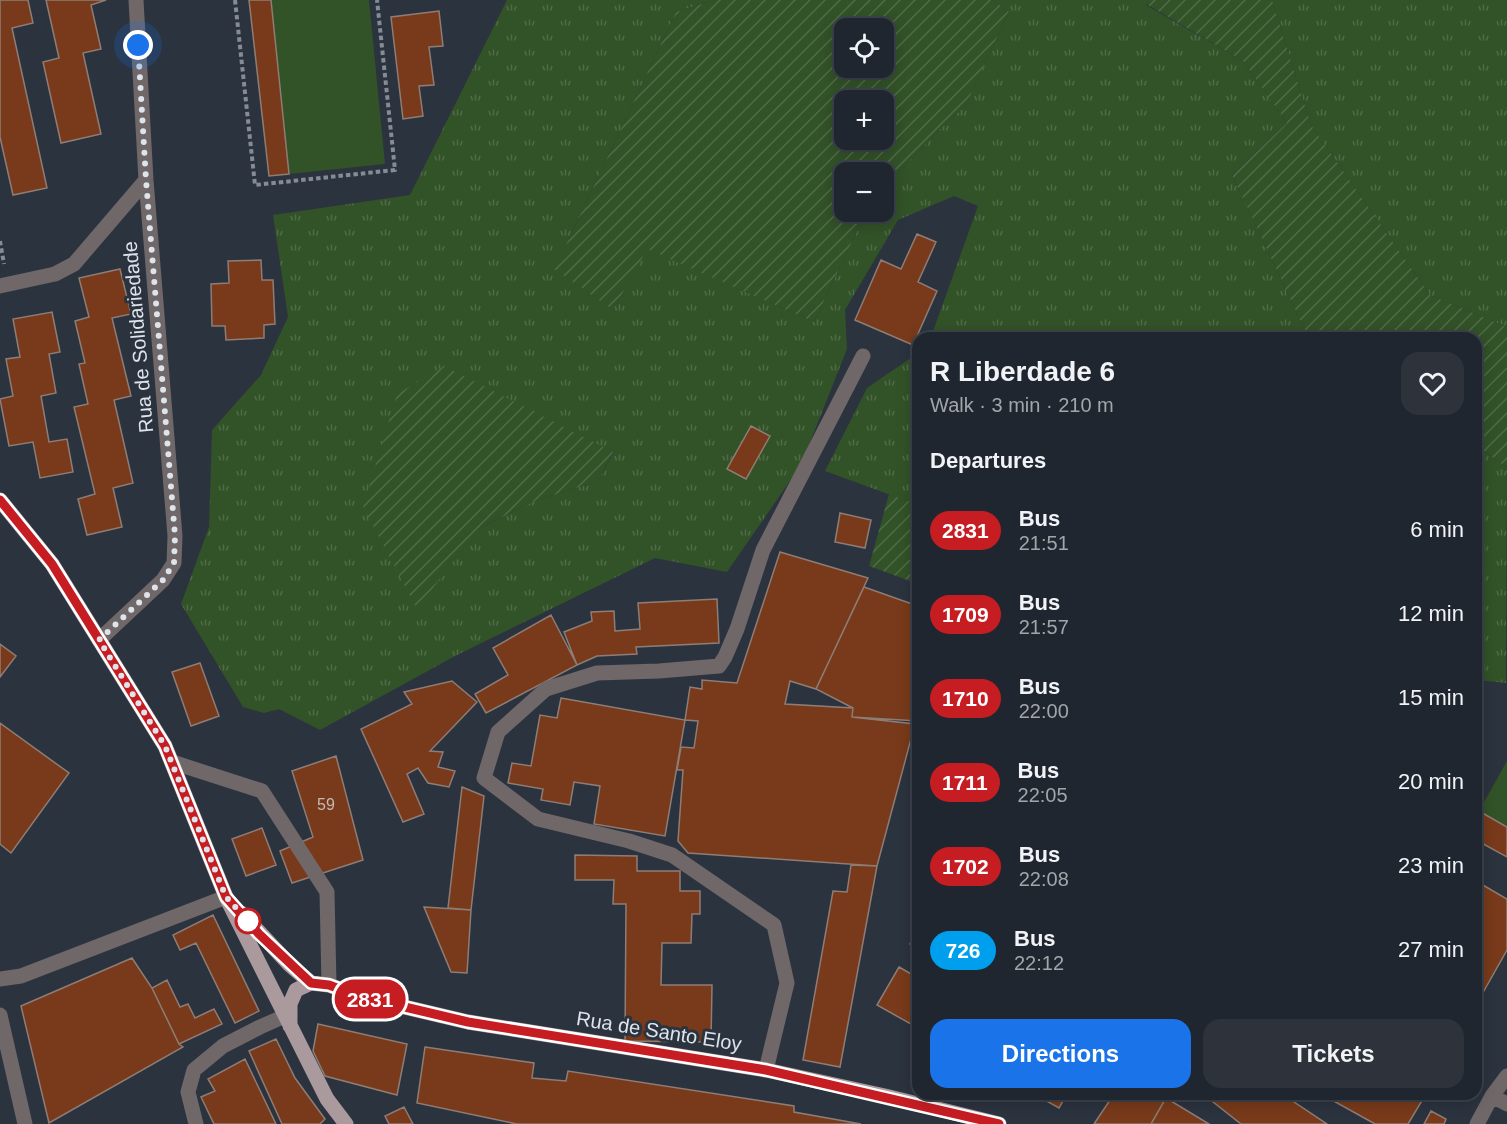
<!DOCTYPE html>
<meta charset="utf-8">
<style>
:root{--surface:#20262f;--page:#2d323b;--text:#f1f3f6;--muted:#a2a5aa;--line:#3d434b;--accent:#1a73e8}
body{margin:0;font-family:Arial,sans-serif;background:var(--page);color:var(--text);height:100vh;display:flex;flex-direction:column;font-size:22px;white-space:nowrap}
*{box-sizing:border-box;margin:0}
p{font-size:20px;color:var(--muted)}
.icon{flex:none;width:33px;height:33px;fill:none;stroke:currentColor;stroke-width:2;stroke-linecap:round;stroke-linejoin:round}
.map{position:relative;flex:1;overflow:hidden}
.side{position:absolute;left:912px;top:332px;width:570px;height:768px;display:flex;flex-direction:column;background:var(--surface);border-radius:18px;box-shadow:0 3px 15px #0003,0 0 0 2px var(--line)}
.side>*{flex:none}
.badge{padding:0 12px;border-radius:20px;font-size:21px;line-height:39px}
.tools{position:absolute;left:834px;top:18px;display:grid;gap:12px}
.tools a{display:grid;place-items:center;width:60px;height:60px;border-radius:12px;background:var(--surface);box-shadow:0 3px 15px #0003,0 0 0 2px var(--line);font-size:30px}
.you{position:absolute;width:30px;height:30px;margin:-15px;border:4px solid #fff;border-radius:50%;background:#1a73e8;box-shadow:0 0 0 9px #1a73e833}
.map>.badge{position:absolute;translate:-50% -50%;box-shadow:0 0 0 3px #fff}
h2{padding:0 18px;font-size:22px;line-height:54px}
.round{display:grid;place-items:center;flex:none;width:63px;height:63px;border-radius:18px;background:var(--page)}
.headline{display:flex;align-items:center;justify-content:space-between;height:102px;padding:0 18px}
h1{font-size:28px;font-weight:700;line-height:45px}
.primary-button{display:flex;gap:12px;margin-top:auto;padding:12px 18px}
.primary-button a{flex:1;height:69px;border-radius:18px;background:var(--accent);color:#fff;font-size:24px;font-weight:700;line-height:69px;text-align:center}
.primary-button a+a{background:var(--page);color:var(--text)}
ul{padding:0;list-style:none}
li{display:flex;align-items:center;gap:18px;height:84px;padding:0 18px}
li div{flex:1}
li b{display:block;font-size:22px}
li em{font-style:normal}
li .badge{min-width:66px;font-weight:700;text-align:center}
.map>svg:first-child{display:block}
.grass{fill:url(#grass-tufts);fill-rule:evenodd}
.park{fill:#325228}
.garden{fill:url(#garden-furrows);fill-rule:evenodd}
.building{fill:#783a1a;stroke:#8e7d76;stroke-width:1.5}
.lines{fill:none;stroke-linecap:round;stroke-linejoin:round}
.path{stroke:#858c95;stroke-width:4;stroke-dasharray:4.5 3;stroke-linecap:butt}
.minor{stroke:#6f6768;stroke-width:15}
.major{stroke:#ab9a9d;stroke-width:15}
.line-casing{stroke:#fff;stroke-width:14}
.line{stroke:#c61d23;stroke-width:9}
.walk{stroke:#dee4eb;stroke-width:6;stroke-dasharray:0 10.8}
.stop-dot{fill:#fff;stroke:#c61d23;stroke-width:3}
.labels{text-anchor:middle;stroke-width:6;stroke-linejoin:round;paint-order:stroke}
.number-label{font-size:16px;fill:#c4bab7}
.street-label{font-size:20px;fill:#dee4eb;stroke:#2b333f}
</style>
<div class="map">
<svg width="1507" height="1124" viewBox="0 0 1507 1124">
<defs>
<pattern id="grass-tufts" width="24" height="20" patternUnits="userSpaceOnUse" patternTransform="scale(1.5)"><rect width="24" height="20" fill="#325228"/><path d="M3 7l-1-3M5 7V3M7 7l1-3M15 17l-1-3M17 17v-4M19 17l1-3" fill="none" stroke="#4f6b47"/></pattern>
<pattern id="garden-furrows" width="10" height="10" patternUnits="userSpaceOnUse" patternTransform="scale(1.5)"><rect width="10" height="10" fill="#325228"/><path d="M-1 1l2-2M0 10L10 0M9 11l2-2" fill="none" stroke="#4f6b47"/></pattern>
</defs>
<rect width="100%" height="100%" fill="#2b333f"/>
<!-- grass -->
<path class="grass" d="M507 0H715L676 12 566 245 552 267 613 310 647 248 814 322 866 212H884V188L940 129 966 105 1009 11 992 0H1148L1146 5 1243 61 1287 123 1232 175 1308 337H931L978 206 954 196 898 220 845 310 847 349 801 465 727 572 655 558 455 656 320 730 279 709 264 713 243 707 181 604 209 527 212 430 261 375 288 317 273 215 410 195ZM613 453 598 481 532 502 478 529Z
M1272 0H1507V327L1430 295 1311 125Z
M918 353V505L825 471 867 388Z
M1476 445 1507 468 1506 683 1476 680Z"/>
<!-- park -->
<path class="park" d="M271 0H369L385 164 289 174Z
M1507 761V827L1479 811Z"/>
<!-- garden -->
<path class="garden" d="M715 0H992L1009 11 966 105 940 129 884 188V172H844V212H866L814 322 647 249 613 310 551 267 566 245 676 12ZM884 28V68H844V28ZM884 100V140H844V100Z
M1148 0H1272L1311 125 1430 295 1507 327V468L1476 445V338L1308 337 1232 175 1287 123 1243 61 1146 4Z
M444 366 613 452 598 481 532 502 478 529 417 609 363 507 397 394Z
M889 494 918 505V584L869 566Z"/>
<!-- building -->
<path class="building" d="M0 0H28L33 23 12 28 47 188 13 195 0 137Z
M46 0H106L91 5 101 49 83 53 101 134 61 143 43 62 59 58Z
M249 0H271L289 174 269 176Z
M439 11 443 46 429 47 434 85 419 86 423 116 403 119 391 17Z
M917 234 936 242 918 282 937 291 913 345 855 320 881 260 901 269Z
M261 260 262 280H273L275 324 264 325V338L226 340 225 326H212L211 284 229 283 228 261Z
M120 269 131 314 112 318 131 396 114 400 133 483 113 488 122 527 87 535 78 499 95 494 74 407 88 404 79 364 85 363 75 321 89 317 79 278Z
M52 312 60 352 49 354 56 393 41 396 49 442 67 439 73 472 40 478 33 442 9 446 0 399 13 396 6 359 20 357 13 319Z
M751 426 770 436 746 479 727 469Z
M840 513 871 520 865 548 835 542Z
M780 552 868 578 816 689 790 681 785 704 853 708 852 717 915 724 877 866 688 853 678 841 683 770H677L681 747 694 748 698 721 685 720 690 687 702 689V680L737 683Z
M864 587 918 606V721L852 717 853 708 816 689Z
M717 599 719 643 636 647 637 654 597 656 577 665 564 632 592 621 591 612 614 611 615 631 640 629 638 603Z
M551 615 577 665 486 713 475 694 508 675 493 648Z
M0 644 16 656 0 677Z
M200 663 219 716 191 726 172 672Z
M452 681 477 702 430 751 443 752 438 767 455 771 449 787 428 783 418 768 407 774 424 814 403 822 361 729 412 704 404 692Z
M561 698 685 720 665 836 594 824 600 786 574 782 570 805 541 800 543 789 508 783 512 763 531 766 540 715 557 718Z
M0 723 69 773 11 853 0 844Z
M336 756 363 860 292 883 280 851 313 837 292 771Z
M462 787 484 796 471 910 448 908Z
M1479 811 1507 827V857L1476 840V816Z
M262 828 276 865 246 876 232 839Z
M575 855 637 856V871H680V891H700V914H692L691 943H662L661 985H712L711 1042 625 1041 626 904H613L614 880H575Z
M851 865 877 866 840 1067 803 1060 833 891 847 892Z
M1476 881 1507 899V950L1476 1005Z
M424 907 471 910 467 973 451 972Z
M213 915 259 1011 235 1023 196 943 180 950 173 935Z
M918 930V948L910 944Z
M132 958 152 988 179 1044 183 1047 49 1123 21 1006Z
M899 967 918 978V1028L877 1005Z
M167 980 180 1007 188 1004 195 1018 214 1009 222 1024 179 1044 152 988Z
M318 1024 407 1044 397 1095 325 1076 313 1051Z
M276 1039 295 1078 325 1119 320 1124H282L249 1051Z
M425 1047 534 1063 532 1078 566 1081 568 1071 794 1106V1112L861 1124H517L417 1103Z
M245 1059 276 1124H214L201 1097 215 1091 208 1079Z
M1034 1094H1067L1059 1108Z
M1114 1094H1168L1151 1124H1094Z
M1203 1094H1282L1327 1124H1241Z
M1321 1094H1426L1408 1124H1375Z
M1166 1098 1209 1124H1151Z
M404 1107 413 1124H389L385 1116Z
M1431 1111 1446 1119 1444 1124H1424Z"/>
<g class="lines">
<!-- path -->
<path class="path" d="M235 0 255 185 395 170 377 0
M0 241 4 264"/>
<!-- minor -->
<path class="minor" d="M0 286 55 274 74 264 146 180
M99 640 163 580 174 563 175 536 146 180 136 0
M172 762 262 791 327 892 329 985
M0 979 21 976 226 897
M0 1015 25 1124
M766 1070 787 983 774 925 672 855 629 841 538 819 484 778 498 732 546 689 597 673 659 671 719 666 725 657 737 629 763 550 863 356
M1492 1096 1507 1104
M196 1124 188 1092 194 1070 223 1046 260 1027 285 1016
M1477 1124 1492 1096 1507 1076"/>
<!-- major -->
<path class="major" d="M0 500 52 564 165 746 226 897 327 1099 346 1124
M241 913 290 965 311 983
M290 1026V1004L296 990 311 983 329 985 358 996 468 1022 766 1070 885 1096 999 1124"/>
</g>
<g class="lines">
<!-- line casing -->
<g class="line-casing">
<path id="line" d="M0 500 52 564 165 746 226 897 259 934 311 983 329 985 358 996 468 1022 766 1070 999 1124"/>
</g>
<!-- line -->
<use href="#line" class="line"/>
<!-- walk -->
<path class="walk" d="M138 45 146 180 175 536 174 563 163 580 99 640 165 746 226 897 248 921"/>
</g>
<!-- markers -->
<circle class="stop-dot" cx="248" cy="921" r="12"/>
<g class="labels">
<!-- number labels -->
<g class="number-label">
<text x="326" y="810">59</text>
</g>
<!-- street labels -->
<g class="street-label">
<text transform="translate(138 337) rotate(-95)" y="7">Rua de Solidariedade</text>
<text transform="translate(659 1031) rotate(9)" y="7">Rua de Santo Eloy</text>
</g>
</g>
</svg>
<div class="tools">
<a><svg class="icon" aria-label="locate" viewBox="0 0 24 24"><circle cx="12" cy="12" r="6"/><path d="M12 2v4M12 18v4M2 12h4M18 12h4"/></svg></a>
<a>+</a>
<a>−</a>
</div>
<div class="you" style="left:138px;top:45px"></div>
<b class="badge" style="left:370px;top:999px;background:#c61d23;color:#fff">2831</b>
<section class="side">
<div class="headline"><div><h1>R Liberdade 6</h1><p>Walk · 3 min · 210 m</p></div><a class="round"><svg class="icon" aria-label="heart" viewBox="0 0 24 24"><path d="M12 20l-8-8c-3-5 5-10 8-4 3-6 11-1 8 4z"/></svg></a></div>
<h2>Departures</h2>
<ul>
<li><span class="badge" style="background:#c61d23;color:#fff">2831</span><div><b>Bus</b><p>21:51</p></div><em>6 min</em></li>
<li><span class="badge" style="background:#c61d23;color:#fff">1709</span><div><b>Bus</b><p>21:57</p></div><em>12 min</em></li>
<li><span class="badge" style="background:#c61d23;color:#fff">1710</span><div><b>Bus</b><p>22:00</p></div><em>15 min</em></li>
<li><span class="badge" style="background:#c61d23;color:#fff">1711</span><div><b>Bus</b><p>22:05</p></div><em>20 min</em></li>
<li><span class="badge" style="background:#c61d23;color:#fff">1702</span><div><b>Bus</b><p>22:08</p></div><em>23 min</em></li>
<li><span class="badge" style="background:#009fee;color:#fff">726</span><div><b>Bus</b><p>22:12</p></div><em>27 min</em></li>
</ul>
<div class="primary-button"><a>Directions</a><a>Tickets</a></div>
</section>
</div>
